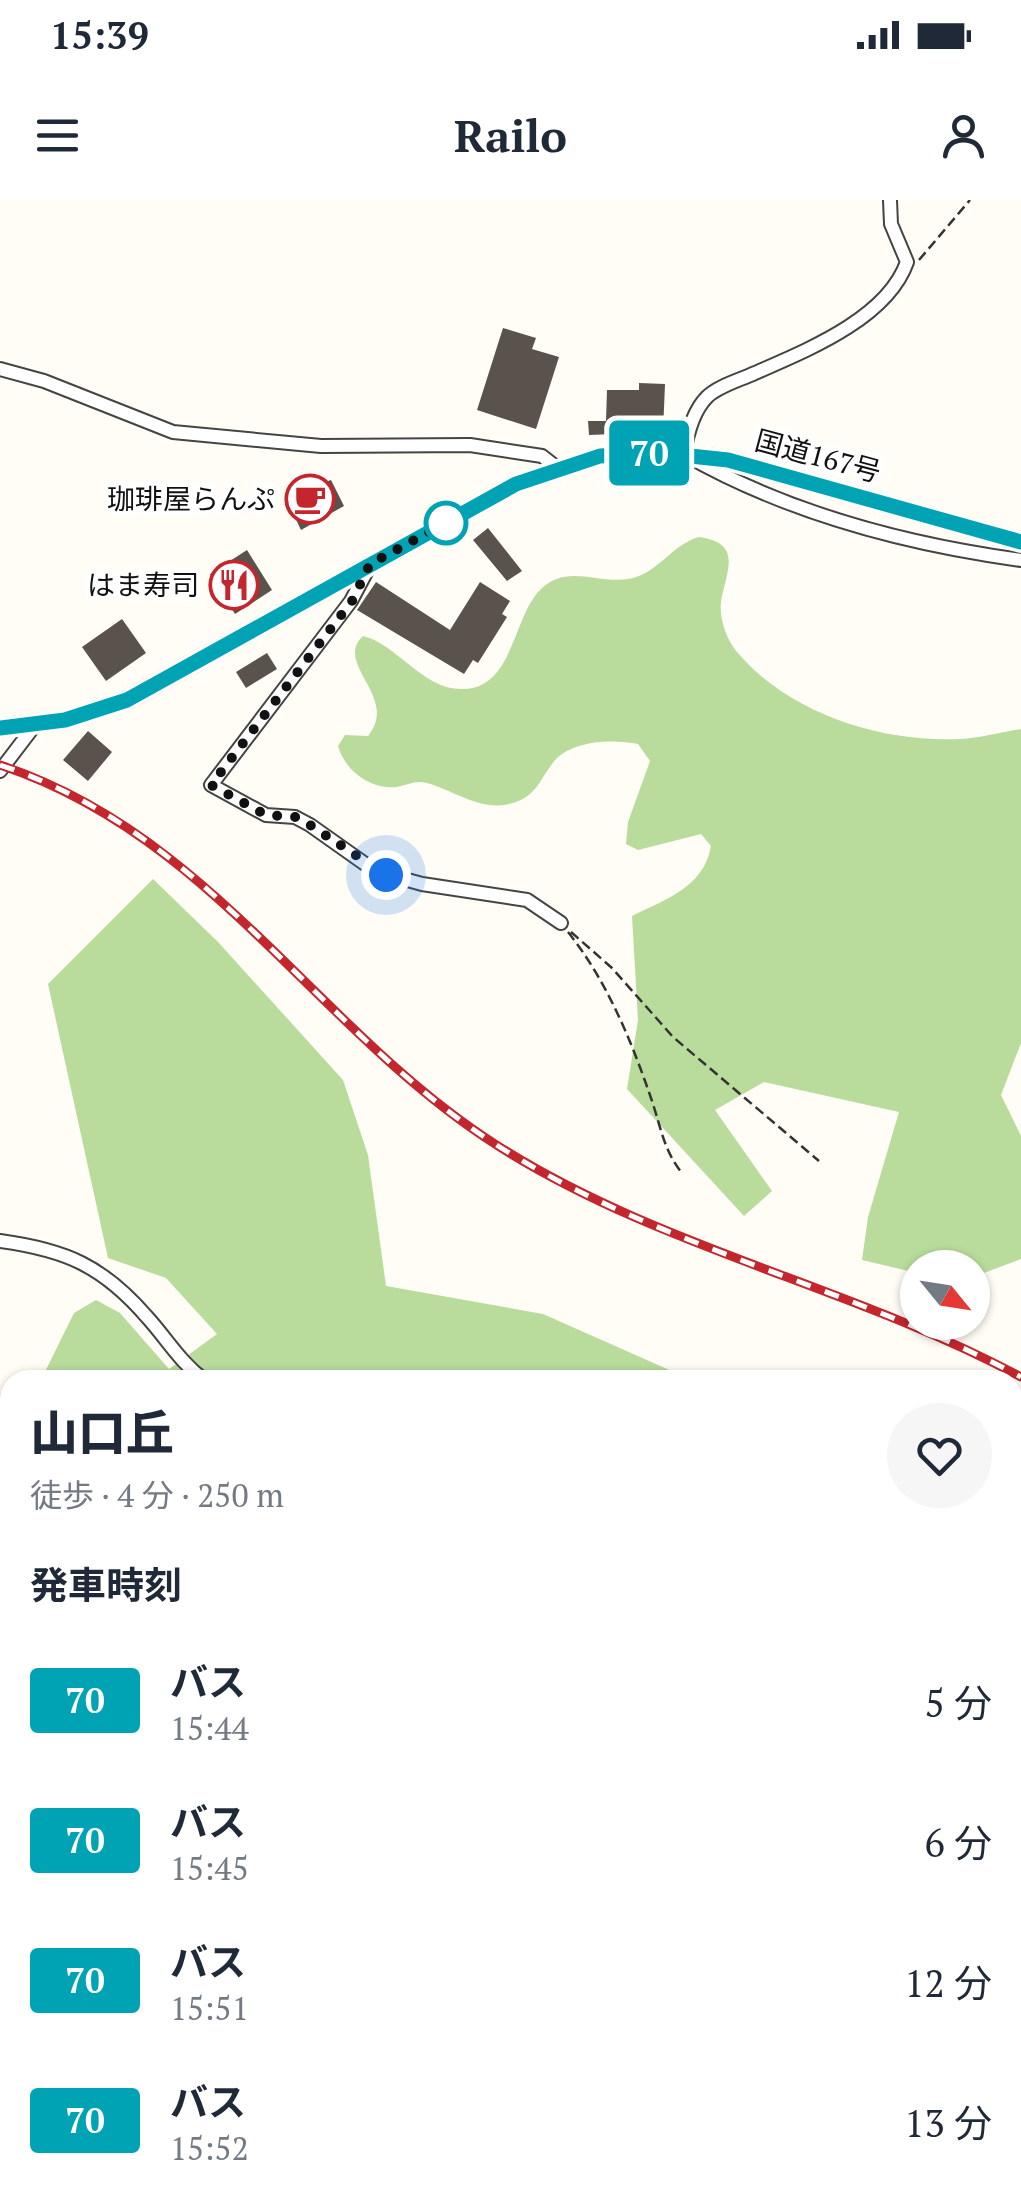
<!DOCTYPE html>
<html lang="ja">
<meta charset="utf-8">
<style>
:root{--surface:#fff;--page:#f6f6f7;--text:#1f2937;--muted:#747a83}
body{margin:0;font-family:"PT Serif","Noto Sans JP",serif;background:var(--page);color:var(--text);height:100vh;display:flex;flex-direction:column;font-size:38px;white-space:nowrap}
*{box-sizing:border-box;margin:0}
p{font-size:32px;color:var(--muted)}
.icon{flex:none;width:55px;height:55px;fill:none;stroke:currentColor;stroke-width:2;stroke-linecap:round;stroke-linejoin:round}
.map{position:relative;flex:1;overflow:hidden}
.sheet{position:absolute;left:0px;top:1170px;width:1022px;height:840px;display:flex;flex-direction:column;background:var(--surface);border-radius:30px 30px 0 0;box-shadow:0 2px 8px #0004}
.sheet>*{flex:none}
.badge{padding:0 20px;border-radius:8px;font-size:35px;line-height:65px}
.needle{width:65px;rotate:120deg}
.controls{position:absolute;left:900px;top:1050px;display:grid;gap:20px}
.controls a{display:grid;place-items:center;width:90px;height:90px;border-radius:50%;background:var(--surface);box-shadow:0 2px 8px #0004;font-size:50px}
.you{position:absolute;width:50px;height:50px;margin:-25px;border:8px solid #fff;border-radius:50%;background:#1a73e8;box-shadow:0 0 0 15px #1a73e833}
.map>.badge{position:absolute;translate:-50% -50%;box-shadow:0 0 0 5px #fff}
h2{padding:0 30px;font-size:38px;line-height:90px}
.round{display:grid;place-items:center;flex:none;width:105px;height:105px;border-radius:52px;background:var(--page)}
.headline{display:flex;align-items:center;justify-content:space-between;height:170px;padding:0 30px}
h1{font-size:48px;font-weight:800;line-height:75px}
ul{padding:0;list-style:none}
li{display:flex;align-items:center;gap:30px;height:140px;padding:0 30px}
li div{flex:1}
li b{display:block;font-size:38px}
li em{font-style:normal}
li .badge{min-width:110px;font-weight:700;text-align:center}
.status{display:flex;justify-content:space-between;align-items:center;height:70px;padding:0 50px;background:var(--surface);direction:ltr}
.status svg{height:28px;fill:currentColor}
header{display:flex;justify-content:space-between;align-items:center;height:130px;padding:0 30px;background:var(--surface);font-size:45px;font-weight:800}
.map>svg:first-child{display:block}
.forest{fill:#b9dc9c}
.building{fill:#5a524d}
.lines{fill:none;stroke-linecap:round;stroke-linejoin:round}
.street-casing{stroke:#444;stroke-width:16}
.secondary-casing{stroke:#333;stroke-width:21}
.highway-casing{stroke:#222;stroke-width:26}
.path{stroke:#333;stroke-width:2.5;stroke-dasharray:10 5;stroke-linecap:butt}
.street{stroke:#fff;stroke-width:12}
.secondary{stroke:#fff6b0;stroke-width:18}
.highway{stroke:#f5a25d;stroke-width:22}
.rail-casing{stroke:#c4262e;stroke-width:9}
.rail{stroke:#fff;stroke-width:5;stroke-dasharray:15;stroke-linecap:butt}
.line-casing{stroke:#fff;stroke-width:22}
.line{stroke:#00a3b4;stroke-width:15}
.walk{stroke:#111;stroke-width:10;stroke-dasharray:0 18}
.stop-dot{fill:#fff;stroke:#00a3b4;stroke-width:5}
.labels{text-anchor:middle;stroke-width:10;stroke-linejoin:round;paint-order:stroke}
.street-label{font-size:28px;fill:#111;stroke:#fff}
.poi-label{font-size:28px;fill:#111;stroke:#fff;text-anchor:end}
</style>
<div class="status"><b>15:39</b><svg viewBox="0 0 49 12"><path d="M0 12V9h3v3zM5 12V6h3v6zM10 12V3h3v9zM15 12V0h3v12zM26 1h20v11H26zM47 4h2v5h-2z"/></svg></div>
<header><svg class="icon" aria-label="menu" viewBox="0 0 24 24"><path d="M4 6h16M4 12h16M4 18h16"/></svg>Railo<svg class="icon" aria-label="person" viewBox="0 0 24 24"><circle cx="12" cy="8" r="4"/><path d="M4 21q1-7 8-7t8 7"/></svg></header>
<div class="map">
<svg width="1021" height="2010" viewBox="0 0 1021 2010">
<rect width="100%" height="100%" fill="#fffdf5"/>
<!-- forest -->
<path class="forest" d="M699 337C745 343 725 374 721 402 719 419 727 440 737 452 789 514 882 543 960 539 980 538 1001 532 1021 529V843L1001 895 1021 936V1059L973 1077 972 1068H918L917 1073 862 1060 868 1017 899 912 764 882 715 910 772 991 744 1016 627 889 638 820 632 716C666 699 704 687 711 646L701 634 638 650 626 644 628 622 650 561 638 544C612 539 569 540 552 564 540 580 536 595 516 602 483 614 456 591 427 583 416 580 407 585 397 587 371 590 345 571 338 546L345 535 368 536C400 497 333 464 363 436 399 445 423 491 464 489 513 488 513 417 540 390 566 363 597 384 628 379 657 375 672 344 699 337Z
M153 679 219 743 343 880 368 955 386 1086 543 1114 692 1180H41L74 1113 96 1100 120 1113 169 1169 217 1134 166 1078 108 1058 48 784Z
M10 1234V1577L0 1594V1242Z
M1012 1246 1021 1251V1498L1013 1502Z
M1021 1669V2010H772L764 2000H1012V1674Z
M207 2000H278L302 2010H155L163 2001Z
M438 2000H680L684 2010H437Z"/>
<!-- building -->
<path class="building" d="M503 128 536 138 532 149 559 157 536 229 477 210Z
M639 183 665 184 663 232 589 235 588 221H606L607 190H639Z
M331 280 344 306 301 330 285 296Z
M488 328 522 371 507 381 473 340Z
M247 350 272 390 235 414 210 374Z
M376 382 450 430 480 382 510 401 502 414 507 417 478 463 473 460 464 474 357 410Z
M122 419 146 453 106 481 82 447Z
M267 453 277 469 246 488 236 472Z
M88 531 112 552 88 581 63 560Z"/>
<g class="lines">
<!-- street casing -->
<g class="street-casing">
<path id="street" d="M890 0 891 24 907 62C887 119 805 151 755 173 740 180 718 186 707 197 693 211 687 235 684 254 787 313 904 344 1021 360
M0 169 44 181 173 232 321 246 470 245 542 256 556 267
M369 367 351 401 211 585 266 615 295 617 310 625 375 671 422 684 527 700 561 723
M0 571 35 525
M0 1041C66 1050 103 1066 147 1117 167 1139 180 1162 204 1180"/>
</g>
<!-- secondary casing -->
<g class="secondary-casing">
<path id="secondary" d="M0 528 65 520 127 500 516 284 600 256 663 253 728 260 1021 342"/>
</g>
<!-- highway casing -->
<g class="highway-casing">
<path id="highway" d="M1012 1581 1021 1575
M0 2006 16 2000"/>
</g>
<!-- path -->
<path class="path" d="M919 60 970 0
M568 732C607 781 632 842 652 901 661 928 664 951 682 973
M571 732 612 768 673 837 819 961
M857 2000 865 2010
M412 2010 415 2000"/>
<!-- street -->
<use href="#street" class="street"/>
<!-- secondary -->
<use href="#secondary" class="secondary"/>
<!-- highway -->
<use href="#highway" class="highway"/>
<!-- rail casing -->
<g class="rail-casing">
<path id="rail" d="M0 565C212 635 316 829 495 944 657 1048 852 1086 1021 1177"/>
</g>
<!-- rail -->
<use href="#rail" class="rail"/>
</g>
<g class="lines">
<!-- line casing -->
<g class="line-casing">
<path id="line" d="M0 528 65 520 127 500 516 284 600 256 662 253 728 260 1021 342"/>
</g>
<!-- line -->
<use href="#line" class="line"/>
<!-- walk -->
<path class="walk" d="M386 675 310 625 296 617 266 615 211 585 352 401 370 364 455 318 446 323"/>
</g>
<!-- icons -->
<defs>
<g id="cafe-ring" transform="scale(2.5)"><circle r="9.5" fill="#fff" stroke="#c4262e" stroke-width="1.5"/><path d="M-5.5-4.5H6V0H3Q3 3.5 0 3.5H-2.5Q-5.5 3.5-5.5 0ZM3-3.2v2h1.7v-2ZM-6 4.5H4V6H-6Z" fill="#c4262e"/></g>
<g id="restaurant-ring" transform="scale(2.5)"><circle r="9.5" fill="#fff" stroke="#c4262e" stroke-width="1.5"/><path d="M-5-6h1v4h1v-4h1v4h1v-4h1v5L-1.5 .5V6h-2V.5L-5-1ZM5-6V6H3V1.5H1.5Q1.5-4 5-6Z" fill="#c4262e"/></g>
</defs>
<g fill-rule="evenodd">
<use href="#cafe-ring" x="310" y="299"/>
<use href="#restaurant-ring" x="234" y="385"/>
</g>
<!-- markers -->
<circle class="stop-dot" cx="446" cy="323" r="20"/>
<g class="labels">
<!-- street labels -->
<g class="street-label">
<text transform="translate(818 256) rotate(15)" y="10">国道167号</text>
</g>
<!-- poi labels -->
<g class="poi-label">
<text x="275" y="309">珈琲屋らんぷ</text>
<text x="199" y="395">はま寿司</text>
</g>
</g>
</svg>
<div class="controls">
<a><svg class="needle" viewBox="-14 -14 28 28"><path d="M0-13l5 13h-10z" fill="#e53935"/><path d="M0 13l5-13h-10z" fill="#747a83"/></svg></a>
</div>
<div class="you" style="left:386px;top:675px"></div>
<b class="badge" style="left:649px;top:253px;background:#00a3b4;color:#fff">70</b>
<section class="sheet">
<div class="headline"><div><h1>山口丘</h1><p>徒歩 · 4 分 · 250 m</p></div><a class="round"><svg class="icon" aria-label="heart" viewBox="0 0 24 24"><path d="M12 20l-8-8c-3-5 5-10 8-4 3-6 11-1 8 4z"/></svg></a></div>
<h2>発車時刻</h2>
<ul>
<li><span class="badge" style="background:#00a3b4;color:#fff">70</span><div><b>バス</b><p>15:44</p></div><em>5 分</em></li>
<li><span class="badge" style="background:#00a3b4;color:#fff">70</span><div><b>バス</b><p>15:45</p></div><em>6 分</em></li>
<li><span class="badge" style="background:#00a3b4;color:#fff">70</span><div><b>バス</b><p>15:51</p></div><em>12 分</em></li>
<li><span class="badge" style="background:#00a3b4;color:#fff">70</span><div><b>バス</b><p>15:52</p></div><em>13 分</em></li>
</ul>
</section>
</div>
